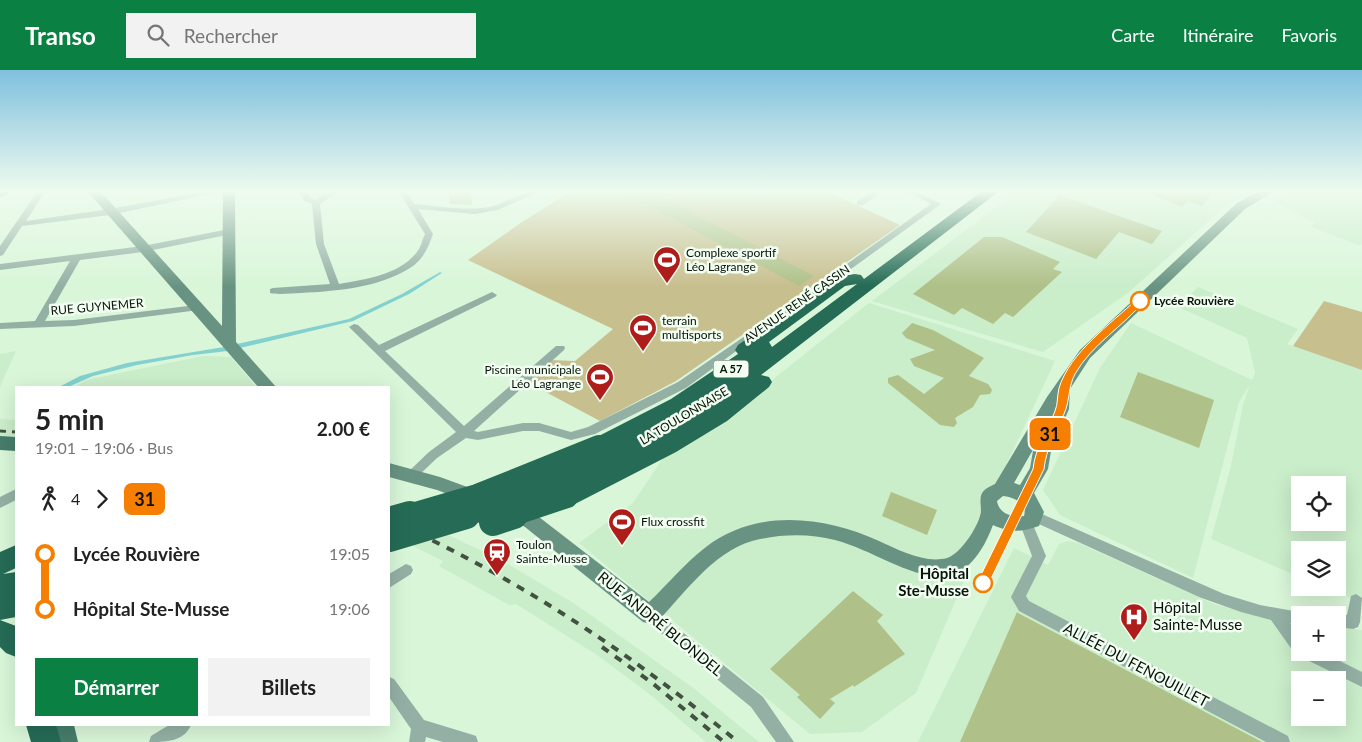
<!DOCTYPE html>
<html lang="fr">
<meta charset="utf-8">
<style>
:root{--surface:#fff;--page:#f2f2f2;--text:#222;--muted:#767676;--accent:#0b8043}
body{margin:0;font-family:Lato,sans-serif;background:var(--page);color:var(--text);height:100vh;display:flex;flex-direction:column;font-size:19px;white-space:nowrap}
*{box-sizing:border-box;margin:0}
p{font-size:16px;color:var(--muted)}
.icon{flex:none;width:28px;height:28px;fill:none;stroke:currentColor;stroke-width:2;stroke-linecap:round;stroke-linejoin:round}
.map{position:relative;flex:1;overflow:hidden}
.drawer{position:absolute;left:15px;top:316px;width:375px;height:340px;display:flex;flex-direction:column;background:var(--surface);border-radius:0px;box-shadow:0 5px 20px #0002}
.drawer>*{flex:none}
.badge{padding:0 10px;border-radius:8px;font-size:18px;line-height:32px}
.fabs{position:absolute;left:1291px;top:406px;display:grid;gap:10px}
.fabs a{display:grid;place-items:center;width:55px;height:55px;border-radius:0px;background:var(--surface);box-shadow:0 5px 20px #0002;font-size:25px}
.map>.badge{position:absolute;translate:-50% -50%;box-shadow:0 0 0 2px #fff}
.legs{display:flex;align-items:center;gap:8px;height:55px;padding:0 20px;font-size:16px}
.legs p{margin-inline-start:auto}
.head{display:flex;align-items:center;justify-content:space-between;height:85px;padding:0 20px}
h1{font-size:28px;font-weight:700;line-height:38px}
.action{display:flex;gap:10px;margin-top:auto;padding:10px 20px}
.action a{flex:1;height:58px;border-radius:0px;background:var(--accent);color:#fff;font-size:20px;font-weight:700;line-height:58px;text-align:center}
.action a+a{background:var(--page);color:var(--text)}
ul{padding:0 20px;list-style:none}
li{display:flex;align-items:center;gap:18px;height:55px;font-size:19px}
li i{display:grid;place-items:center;width:8px;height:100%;margin:0 6px;background:currentColor}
li i::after{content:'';width:12px;height:12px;margin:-6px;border:4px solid;border-radius:50%;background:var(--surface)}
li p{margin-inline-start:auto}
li:first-child i{background:linear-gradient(#0000 50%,currentColor 0)}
li:last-child i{background:linear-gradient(currentColor 50%,#0000 0)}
header{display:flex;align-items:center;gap:30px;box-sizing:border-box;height:70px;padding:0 25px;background:var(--accent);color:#fff}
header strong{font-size:24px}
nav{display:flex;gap:28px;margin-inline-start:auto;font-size:18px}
.search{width:350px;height:45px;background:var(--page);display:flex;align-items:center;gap:12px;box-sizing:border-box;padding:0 18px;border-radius:0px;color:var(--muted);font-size:19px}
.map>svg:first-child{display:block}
.built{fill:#caedca;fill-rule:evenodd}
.green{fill:#c8bf8f}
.water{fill:#82d1ce}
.building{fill:#afc088}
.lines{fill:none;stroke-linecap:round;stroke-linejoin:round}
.street{fill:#94b0a5;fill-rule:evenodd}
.secondary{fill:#689382;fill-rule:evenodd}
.primary{fill:#467d6a;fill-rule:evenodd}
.highway{fill:#256b55;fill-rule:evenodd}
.rail-far1{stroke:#425142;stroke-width:3;stroke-dasharray:6 6;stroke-linecap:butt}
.rail{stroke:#425142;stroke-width:4;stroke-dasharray:8 8;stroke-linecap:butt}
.highway-bridge-far1{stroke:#256b55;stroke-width:22}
.highway-bridge{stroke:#256b55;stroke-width:28}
.line-1{fill:#f67e00;stroke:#fff}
.stop-1-dot{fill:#fff;stroke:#f67e00;stroke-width:2.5}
.labels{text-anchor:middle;stroke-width:5;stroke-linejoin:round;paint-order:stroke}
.shield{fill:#f2fef2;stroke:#4f5a4f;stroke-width:1}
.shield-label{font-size:11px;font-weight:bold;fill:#091309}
.poi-label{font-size:12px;fill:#091309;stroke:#f2fef2;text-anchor:start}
.stop-label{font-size:12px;font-weight:bold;fill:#091309;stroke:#f2fef2;text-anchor:start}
.street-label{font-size:12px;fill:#091309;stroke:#f2fef2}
.near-stop-label{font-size:15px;font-weight:bold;fill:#091309;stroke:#f2fef2;text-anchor:end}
.near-poi-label{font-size:15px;fill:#091309;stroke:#f2fef2;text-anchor:start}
.near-street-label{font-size:15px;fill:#091309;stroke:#f2fef2}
</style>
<header>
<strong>Transo</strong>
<div class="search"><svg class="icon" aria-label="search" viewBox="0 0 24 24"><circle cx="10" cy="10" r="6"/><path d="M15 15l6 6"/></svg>Rechercher</div>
<nav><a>Carte</a><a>Itinéraire</a><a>Favoris</a></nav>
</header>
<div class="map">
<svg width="1362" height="672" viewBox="0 0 1362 672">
<rect width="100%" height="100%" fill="#d9f6d9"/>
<!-- built -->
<path class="built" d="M1016 122H1253L1232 130 1129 222 1043 282 872 231Z
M1298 122 1308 125 1362 122V174L1360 176 1311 157 1315 153 1271 129Z
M1198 217 1298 259 1287 274 1362 300V532L1326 518H1338V480H1300V507L1211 469 1231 396 1243 335 1250 314 1239 332 1193 508 1060 445 1043 420 1100 298 1131 253 1252 310 1255 303 1247 268 1178 237ZM1300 415H1338V452H1300Z
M869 233 1055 291 1007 393 961 518 916 623 862 662 810 664 579 473 633 433 665 385 742 334Z
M16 281 0 317V284Z
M203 286 231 287 256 317H75L86 310Z
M0 349 16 350V371L0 370Z
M446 464 503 491 575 534 692 617 759 672H706L652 626 597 585 516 534 509 535 439 496 443 491 409 474Z
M1068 471 1078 473 1214 534 1273 550 1300 552V582H1338V557L1362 560V672H918L1014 478 1048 495 1059 474ZM1300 610H1338V648H1300Z"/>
<!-- green -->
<path class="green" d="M570 122H828L900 155 676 311 600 351 525 311 550 290 575 291 613 259 468 190 522 152Z
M1324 231 1362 242V300L1293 276Z"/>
<!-- water -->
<path class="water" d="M440 202 442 203 409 224 353 251 240 278 237 274 349 249 402 224Z
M224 277 228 281 193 285 137 295 93 306 68 317 57 318 80 306 127 293Z"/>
<!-- building -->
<path class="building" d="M449 122H471L472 135 450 134Z
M622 122H652L814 206 799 216Z
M1145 122H1197L1210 127 1202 136 1188 131 1182 137Z
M1060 125 1113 144 1162 161 1152 174 1119 162 1096 189 1026 162Z
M984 167H1002L1060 192 1053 199 1062 202 1013 247 1005 243 993 254 962 238 954 245 913 224Z
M912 253 933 260 984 288 969 306 988 314 992 320 990 324 980 325 973 337 955 348 957 353 954 357 940 355 888 313V308L898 305 924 324 944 308 914 296 910 289 935 280 906 268 902 263Z
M1138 302 1214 330 1199 378 1120 347Z
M891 422 937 440 927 465 882 446Z
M853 521 883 545 877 551 905 584 854 617 853 615 830 629 835 633 820 649 797 627 800 625 770 599Z
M1017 542 1018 543 1262 672H960Z"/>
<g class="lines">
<!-- street -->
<path class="street" d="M37 122H45L26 151 110 139 201 122H219L110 145 22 156 3 185 0 186V176Z
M299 122H307L310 127 315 130 327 122H337L320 134 324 174 339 214C366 209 399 205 417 182 421 177 422 170 425 164L399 122H407L414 134C439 136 469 142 493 136 510 131 520 122 538 122L498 140 475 144 418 139 433 164C428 178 423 190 410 198 378 218 337 221 301 223 291 223 279 225 270 223V219L273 218 330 214 316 174 312 134 304 131Z
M872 122H882L863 135H857V131Z
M907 122H918L941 134 826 217H820V213L931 134Z
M229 159 233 162 232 164 143 182 80 190 45 251 74 250 196 235 201 238 199 240 74 256 0 259V253L35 251 70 191 0 200V194L143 176Z
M492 222 497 225 495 227 385 281 464 356 556 276H564L565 278 564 280 474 361 478 362 523 353H539L571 362 588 357 678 312 745 266H753L754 268 686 318 595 364 571 370 539 361H523L478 370 466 368 437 388 415 409 411 411 407 409 405 406 407 403 429 382 456 362 349 257 354 254 358 255 379 275Z
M16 419V430L0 438V427Z
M1035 441 1224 524 1260 535 1305 543 1306 545H1300V555L1290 553 1300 567V582H1322L1362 602V617L1295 584 1271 550 1241 542 1199 527 1030 450 1029 446 1030 442Z
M1026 449 1031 450 1046 486 1026 526 1029 531 1288 666 1290 672H1266L1019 541 1011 527 1032 486 1020 454 1021 450Z
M406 494 411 496 413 500 411 504 389 518V504Z
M1356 524 1362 528 1360 552 1358 557 1353 559 1338 557 1336 545H1347L1351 526Z
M650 538 655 540 763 627 794 672H776L751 637 645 550 643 545 645 540Z
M389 607 394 609 424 650 470 664 476 666 478 672H443L426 667 425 672H409L411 659 389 627Z
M169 655H191C184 672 165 672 149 672L151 666Z"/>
<!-- secondary -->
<path class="secondary" d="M88 122H101L222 256 223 122H235L236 272 277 318H259Z
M1258 122H1273L1245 139 1090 288 1070 319 1069 339 1051 381 1048 399 1034 423 1044 442 1039 456C1021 462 1010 463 993 455 957 550 898 487 835 470 809 463 778 464 752 471 712 483 685 523 657 552L650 554 643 552 525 457 505 446 503 441 505 436 512 433 539 447 649 532C668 514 685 493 706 477 757 438 824 446 879 471 899 480 925 494 947 488 961 484 981 453 981 440 980 425 979 421 995 414L1047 327 1080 280 1237 133ZM1038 371 1033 381 1030 398 1020 415 1014 413ZM1003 426C1013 427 1028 433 1024 446 1013 448 999 444 997 431Z
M389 393 440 407 481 422 484 427 481 432 475 434 437 420 389 407Z"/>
<!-- primary -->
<path class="primary" d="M0 122H12L0 127Z
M0 366 16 367V381L0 380Z
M48 655H74L78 672H52Z"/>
<!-- highway -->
<path class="highway" d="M981 122H998L761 305 769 307 772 312 769 317 727 351 676 382 575 434 567 437 559 434 555 427 559 420 583 408 578 406 574 400 578 394 597 384 591 382 588 376 591 370 671 329 738 284 735 280 738 275 834 207 855 204 861 205 864 209ZM857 214 772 277 769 272 845 216Z
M16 475V498L3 504 16 502V547L0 550 16 556V587L6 583 0 577V482Z
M26 655H56L61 672H31Z"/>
<!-- rail-far1 -->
<path class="rail-far1" d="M0 361 16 362"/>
<!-- rail -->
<path class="rail" d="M389 450C518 508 629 582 738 672
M602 577 651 612 724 672"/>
<!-- highway-bridge-far1 -->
<path class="highway-bridge-far1" d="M405 446 477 425 599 376
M462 446 506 433 586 400
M510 446 567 427"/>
<!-- highway-bridge -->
<path class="highway-bridge" d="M389 451 410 445
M493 452 514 445
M389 468 466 445"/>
</g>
<!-- sky -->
<linearGradient id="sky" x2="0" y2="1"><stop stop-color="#7fc0de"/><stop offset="0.56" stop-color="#eefbee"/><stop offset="1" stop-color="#eefbee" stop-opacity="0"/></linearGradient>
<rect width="1362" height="216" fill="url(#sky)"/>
<!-- line-1 -->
<path class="line-1" d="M1137 229 1144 231C1124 256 1092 274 1075 304 1068 317 1070 331 1064 344 1056 362 1046 379 1044 399L987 517H978L977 513 1033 399C1035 378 1048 360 1055 341 1058 334 1057 326 1059 318 1070 282 1111 254 1137 229Z"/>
<!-- icons -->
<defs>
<g id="stadium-pin" transform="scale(1.4375)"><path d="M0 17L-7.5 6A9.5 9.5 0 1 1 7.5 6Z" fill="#ae1d19" stroke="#f2fef2"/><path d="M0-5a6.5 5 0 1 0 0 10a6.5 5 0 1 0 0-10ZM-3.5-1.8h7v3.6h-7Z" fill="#fff"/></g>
<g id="station-pin" transform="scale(1.4375)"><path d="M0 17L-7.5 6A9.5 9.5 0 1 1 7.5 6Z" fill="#ae1d19" stroke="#f2fef2"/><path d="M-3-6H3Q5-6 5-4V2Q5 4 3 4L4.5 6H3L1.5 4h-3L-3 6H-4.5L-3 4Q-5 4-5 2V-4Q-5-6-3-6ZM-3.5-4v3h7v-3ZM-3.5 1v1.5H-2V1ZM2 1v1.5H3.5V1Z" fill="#fff"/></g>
<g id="hospital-pin" transform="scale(1.4375)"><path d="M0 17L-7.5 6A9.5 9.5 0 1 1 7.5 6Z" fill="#ae1d19" stroke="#f2fef2"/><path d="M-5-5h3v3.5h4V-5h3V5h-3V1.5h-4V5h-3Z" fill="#fff"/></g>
</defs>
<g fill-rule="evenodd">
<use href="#stadium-pin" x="667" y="190"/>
<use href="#stadium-pin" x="643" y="258"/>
<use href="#stadium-pin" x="600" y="307"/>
<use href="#stadium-pin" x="622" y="452"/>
<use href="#station-pin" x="497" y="482"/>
<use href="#hospital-pin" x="1134" y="547"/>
</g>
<!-- markers -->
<g class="stop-1-dot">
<circle cx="1140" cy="231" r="9"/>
<circle cx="983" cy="513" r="9"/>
</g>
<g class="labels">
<!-- shield labels -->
<rect class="shield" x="713.5" y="290.5" width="35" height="17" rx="4"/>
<g class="shield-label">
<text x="731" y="303">A 57</text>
</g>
<!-- poi labels -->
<g class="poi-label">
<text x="686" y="187">Complexe sportif<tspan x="686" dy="14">Léo Lagrange</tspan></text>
<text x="662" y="255">terrain<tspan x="662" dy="14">multisports</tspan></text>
<text x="581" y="304" text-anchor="end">Piscine municipale<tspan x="581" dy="14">Léo Lagrange</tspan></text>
<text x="641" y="456">Flux crossfit</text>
<text x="516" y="479">Toulon<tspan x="516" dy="14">Sainte-Musse</tspan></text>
</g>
<!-- stop labels -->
<g class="stop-label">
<text x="1154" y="235">Lycée Rouvière</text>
</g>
<!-- street labels -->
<g class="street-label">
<text transform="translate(797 234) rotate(-35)" y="4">AVENUE RENÉ CASSIN</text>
<text transform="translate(97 237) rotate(-5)" y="4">RUE GUYNEMER</text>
<text transform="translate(684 346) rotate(-31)" y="4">LA TOULONNAISE</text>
</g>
<!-- near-stop labels -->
<g class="near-stop-label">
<text x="969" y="509">Hôpital<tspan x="969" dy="17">Ste-Musse</tspan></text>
</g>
<!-- near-poi labels -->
<g class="near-poi-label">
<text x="1153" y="543">Hôpital<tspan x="1153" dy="17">Sainte-Musse</tspan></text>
</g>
<!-- near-street labels -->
<g class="near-street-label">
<text transform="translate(660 554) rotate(39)" y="5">RUE ANDRÉ BLONDEL</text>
<text transform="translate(1136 595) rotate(28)" y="5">ALLÉE DU FENOUILLET</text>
</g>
</g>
</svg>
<div class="fabs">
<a><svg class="icon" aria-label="locate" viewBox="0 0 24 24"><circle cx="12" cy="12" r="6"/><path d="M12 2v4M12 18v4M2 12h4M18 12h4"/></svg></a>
<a><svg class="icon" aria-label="layers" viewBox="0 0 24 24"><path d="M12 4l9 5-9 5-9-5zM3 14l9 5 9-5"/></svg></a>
<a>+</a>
<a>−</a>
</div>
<b class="badge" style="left:1050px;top:364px;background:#f67e00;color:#111">31</b>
<section class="drawer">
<div class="head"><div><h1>5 min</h1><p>19:01 – 19:06 · Bus</p></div><b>2.00 €</b></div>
<div class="legs"><svg class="icon" aria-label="walk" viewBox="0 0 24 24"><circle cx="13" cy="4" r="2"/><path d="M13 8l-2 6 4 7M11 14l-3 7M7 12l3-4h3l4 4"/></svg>4<svg class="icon" aria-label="forward" viewBox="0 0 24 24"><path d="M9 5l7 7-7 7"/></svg><b class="badge" style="background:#f67e00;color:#111">31</b></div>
<ul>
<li><i style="color:#f67e00"></i><b>Lycée Rouvière</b><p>19:05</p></li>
<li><i style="color:#f67e00"></i><b>Hôpital Ste-Musse</b><p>19:06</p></li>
</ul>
<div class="action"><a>Démarrer</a><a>Billets</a></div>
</section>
</div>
